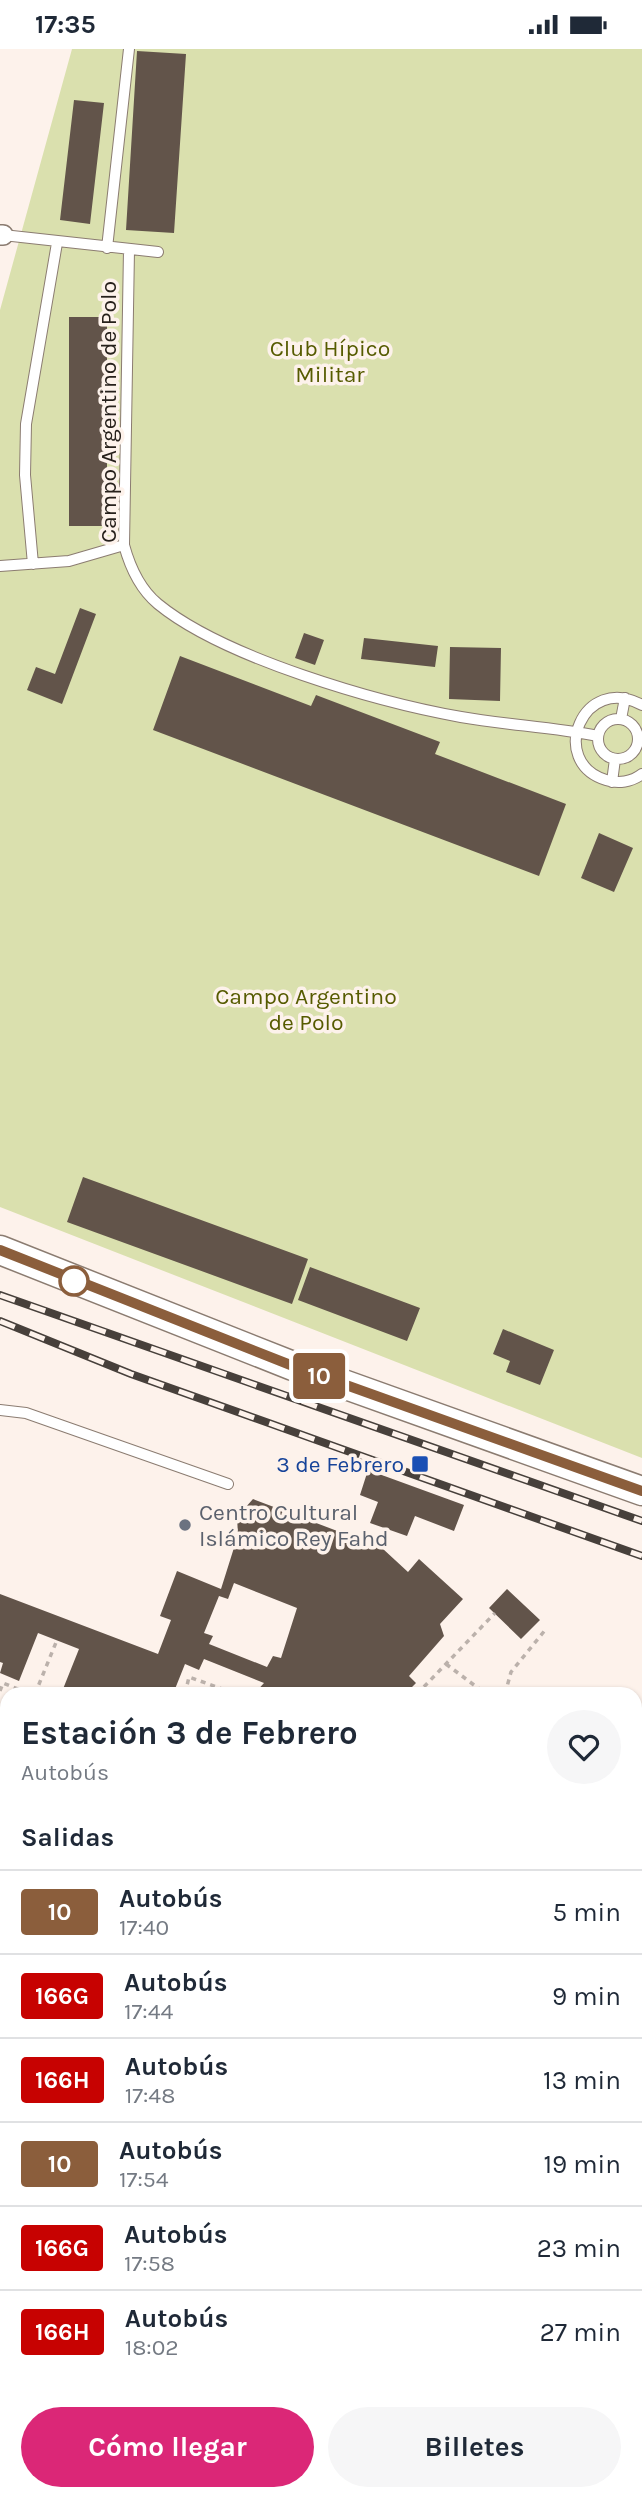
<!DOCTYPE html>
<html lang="es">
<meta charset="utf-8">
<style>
:root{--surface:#fff;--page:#f6f6f7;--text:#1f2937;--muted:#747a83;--line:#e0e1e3;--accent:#db2777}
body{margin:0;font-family:Karla,sans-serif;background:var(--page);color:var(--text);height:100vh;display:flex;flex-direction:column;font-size:26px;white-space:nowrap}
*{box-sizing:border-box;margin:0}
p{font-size:23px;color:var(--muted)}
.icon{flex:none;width:38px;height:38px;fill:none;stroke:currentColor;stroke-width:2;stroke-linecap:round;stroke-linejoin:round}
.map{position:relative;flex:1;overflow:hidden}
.details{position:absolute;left:0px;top:1638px;width:642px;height:814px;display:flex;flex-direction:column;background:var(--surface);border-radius:21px 21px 0 0;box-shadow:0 2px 5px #0004}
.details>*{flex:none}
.badge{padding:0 14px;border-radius:5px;font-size:24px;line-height:46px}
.map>.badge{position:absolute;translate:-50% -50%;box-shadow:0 0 0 4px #fff}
h2{padding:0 21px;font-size:26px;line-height:63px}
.round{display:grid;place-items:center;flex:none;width:74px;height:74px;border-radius:37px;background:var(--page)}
.head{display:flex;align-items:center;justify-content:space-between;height:119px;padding:0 21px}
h1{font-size:33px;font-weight:700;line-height:52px}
.button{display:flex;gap:14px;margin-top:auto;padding:14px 21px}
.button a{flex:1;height:80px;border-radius:42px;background:var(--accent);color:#fff;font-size:28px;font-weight:700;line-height:80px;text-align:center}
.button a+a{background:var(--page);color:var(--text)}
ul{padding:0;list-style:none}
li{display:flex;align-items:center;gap:21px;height:84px;padding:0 21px;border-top:2px solid var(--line)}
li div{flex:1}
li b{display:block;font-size:26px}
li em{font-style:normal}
li .badge{min-width:77px;font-weight:700;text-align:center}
.status{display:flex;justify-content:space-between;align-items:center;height:49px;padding:0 35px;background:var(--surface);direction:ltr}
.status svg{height:19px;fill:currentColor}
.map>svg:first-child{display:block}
.green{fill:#dae0ae}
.water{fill:#86a2cd}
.building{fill:#62544a;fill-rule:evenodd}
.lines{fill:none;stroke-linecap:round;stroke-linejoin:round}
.lane-casing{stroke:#8b7c71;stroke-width:12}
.street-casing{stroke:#8b7c71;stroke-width:22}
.secondary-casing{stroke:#8b7c71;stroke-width:31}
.primary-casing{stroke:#8b7c71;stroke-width:32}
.path{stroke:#bbb1ab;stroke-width:3.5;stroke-dasharray:5 5;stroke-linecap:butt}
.lane{stroke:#fff;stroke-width:10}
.street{stroke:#fff;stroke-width:19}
.secondary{stroke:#fff;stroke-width:28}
.primary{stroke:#fff;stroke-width:30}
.rail-casing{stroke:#47403b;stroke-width:8}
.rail{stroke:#fdf2eb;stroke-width:5;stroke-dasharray:16;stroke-linecap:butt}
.line-casing{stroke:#fff;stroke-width:16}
.line{stroke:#8b5e3c;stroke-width:10}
.stop-dot{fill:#fff;stroke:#8b5e3c;stroke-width:3.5}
.transit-dot{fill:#1a4fb4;stroke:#fdf2eb;stroke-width:2.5}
.worship-dot{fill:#6b7280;stroke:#fdf2eb;stroke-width:2.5}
.labels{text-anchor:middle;stroke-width:7;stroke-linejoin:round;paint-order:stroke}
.park-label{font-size:23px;fill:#565b00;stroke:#fdf2eb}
.street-label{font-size:23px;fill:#26201b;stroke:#fdf2eb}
.transit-label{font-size:23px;fill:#164399;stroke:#fdf2eb;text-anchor:end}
.worship-label{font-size:23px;fill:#5b616d;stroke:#fdf2eb;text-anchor:start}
</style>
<div class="status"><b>17:35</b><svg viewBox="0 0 49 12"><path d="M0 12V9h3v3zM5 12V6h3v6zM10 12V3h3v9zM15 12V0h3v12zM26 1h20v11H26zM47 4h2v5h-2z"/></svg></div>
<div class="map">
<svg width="642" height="2451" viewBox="0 0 642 2451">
<rect width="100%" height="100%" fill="#fdf2eb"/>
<!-- green -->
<path class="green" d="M72 0H642V1409L0 1158V523L9 519 0 517V261Z
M642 1793V1907L635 1908V1795Z
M7 1930V2037L0 2038V1931Z
M642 1997V2074L635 2075V1998Z"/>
<!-- water -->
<path class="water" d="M7 2141V2180L0 2178V2142Z"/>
<!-- building -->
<path class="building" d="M137 2 186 5 174 184 126 181Z
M74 51 104 54 90 175 60 171Z
M69 268H107V477H69Z
M80 559 96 565 62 655 27 641 36 618 55 625Z
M304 584 324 591 315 616 295 609Z
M364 589 438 597 435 618 361 610Z
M450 598 501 599 500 652 449 650Z
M180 607 311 657 316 646 440 693 435 705 566 755 539 827 153 681Z
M599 784 633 799 614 843 581 829Z
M83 1128 308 1210 292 1255 67 1173Z
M310 1218 420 1259 407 1292 298 1251Z
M503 1280 554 1301 540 1336 506 1323 510 1312 493 1305Z
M368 1421 464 1456 454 1482 415 1467 407 1487 370 1474 378 1453 360 1446Z
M253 1450 382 1499 408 1523 419 1510 463 1550 440 1575 444 1587 409 1627 416 1634 409 1641 413 1645H254L264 1634 204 1610 199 1621 185 1615 173 1645H161L148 1640 145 1645H61L79 1600 38 1584 19 1632 0 1624 3 1614 0 1613V1545L158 1605 171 1571 160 1567 177 1522 221 1540 238 1486 237 1468ZM234 1534 297 1559 281 1609 273 1607 267 1618 209 1595 213 1587 204 1584 219 1547 228 1550Z
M507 1540 540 1571 521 1590 489 1559Z
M642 2099V2127L635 2128V2100Z
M642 2142V2171L635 2172V2143Z
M642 2215V2263L639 2264 640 2271 635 2272V2216Z
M642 2289V2341L635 2342V2290Z
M642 2377V2427L635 2428V2378Z
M269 2445H333L334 2451H270Z
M450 2445H511V2446L451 2451Z"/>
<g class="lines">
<!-- lane casing -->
<g class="lane-casing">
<path id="lane" d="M3 186 158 203
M107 199 129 0
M129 201 124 496C130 518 141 541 158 555 224 609 377 653 461 668 506 676 553 678 598 687
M33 515 25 426 26 375 57 194
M0 517 69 512 124 496
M642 656C583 623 547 713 606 731 618 735 632 733 642 725
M621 670 625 649
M598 690a20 20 0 1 1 40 0a20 20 0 1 1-40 0Z
M612 733 615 710
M0 1361 26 1364 228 1435"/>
</g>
<!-- street casing -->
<g class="street-casing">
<path id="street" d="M0 186H3
M635 2195 642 2194
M0 2310 7 2308
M248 2445V2451
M541 2445 542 2451"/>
</g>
<!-- secondary casing -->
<g class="secondary-casing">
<path id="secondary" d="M0 1201 293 1317 642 1442"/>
</g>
<!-- primary casing -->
<g class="primary-casing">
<path id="primary" d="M635 1757 642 1755
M0 1890 7 1888"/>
</g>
<!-- path -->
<path class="path" d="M446 1615 486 1645
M0 1642 3 1634 30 1645
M35 1645 57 1591
M185 1645 189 1628 236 1645
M417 1645 495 1564
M505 1645 511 1623 546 1580
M0 1695 7 1698
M635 1710 642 1709
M635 1820 642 1819
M0 1838 7 1836
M635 1839 642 1840
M635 1865H642
M0 1954 7 1953
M0 1983 7 1981
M0 2003 7 2002
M0 2013 7 2011"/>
<!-- lane -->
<use href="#lane" class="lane"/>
<!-- street -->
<use href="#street" class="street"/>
<!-- secondary -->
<use href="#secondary" class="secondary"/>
<!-- primary -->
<use href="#primary" class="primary"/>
<!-- rail casing -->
<g class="rail-casing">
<path id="rail" d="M0 1246 642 1472
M0 1272 131 1325 642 1507
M635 1934 642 1933
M635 1950 642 1948
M0 2068 7 2067
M0 2086 7 2085"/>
</g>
<!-- rail -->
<use href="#rail" class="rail"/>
</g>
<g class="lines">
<!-- line casing -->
<g class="line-casing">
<path id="line" d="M0 1201 293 1317 642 1442"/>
</g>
<!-- line -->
<use href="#line" class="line"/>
</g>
<!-- markers -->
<circle class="stop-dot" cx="74" cy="1232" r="14"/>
<rect class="transit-dot" x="411" y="1406" width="18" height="18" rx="3.5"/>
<circle class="worship-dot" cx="185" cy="1476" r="7"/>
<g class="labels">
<!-- park labels -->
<g class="park-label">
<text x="330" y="307">Club Hípico<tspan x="330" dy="26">Militar</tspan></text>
<text x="306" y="955">Campo Argentino<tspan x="306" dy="26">de Polo</tspan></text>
</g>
<!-- street labels -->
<g class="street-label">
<text transform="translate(108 363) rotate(-90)" y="8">Campo Argentino de Polo</text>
</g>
<!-- transit labels -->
<g class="transit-label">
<text x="404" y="1423">3 de Febrero</text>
</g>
<!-- worship labels -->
<g class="worship-label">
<text x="199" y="1471">Centro Cultural<tspan x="199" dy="26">Islámico Rey Fahd</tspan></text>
</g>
</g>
</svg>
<b class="badge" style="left:319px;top:1327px;background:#8b5e3c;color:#fff">10</b>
<section class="details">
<div class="head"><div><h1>Estación 3 de Febrero</h1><p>Autobús</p></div><a class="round"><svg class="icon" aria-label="heart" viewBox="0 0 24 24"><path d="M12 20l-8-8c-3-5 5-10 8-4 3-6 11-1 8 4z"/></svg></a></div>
<h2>Salidas</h2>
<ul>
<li><span class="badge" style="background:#8b5e3c;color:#fff">10</span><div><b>Autobús</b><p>17:40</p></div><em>5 min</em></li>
<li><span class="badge" style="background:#c70201;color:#fff">166G</span><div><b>Autobús</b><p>17:44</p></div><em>9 min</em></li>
<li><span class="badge" style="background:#c70201;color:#fff">166H</span><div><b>Autobús</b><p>17:48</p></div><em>13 min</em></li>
<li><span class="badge" style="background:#8b5e3c;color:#fff">10</span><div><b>Autobús</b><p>17:54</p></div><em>19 min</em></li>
<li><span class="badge" style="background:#c70201;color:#fff">166G</span><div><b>Autobús</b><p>17:58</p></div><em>23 min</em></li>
<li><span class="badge" style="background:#c70201;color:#fff">166H</span><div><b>Autobús</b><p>18:02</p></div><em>27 min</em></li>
</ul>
<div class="button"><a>Cómo llegar</a><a>Billetes</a></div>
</section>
</div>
